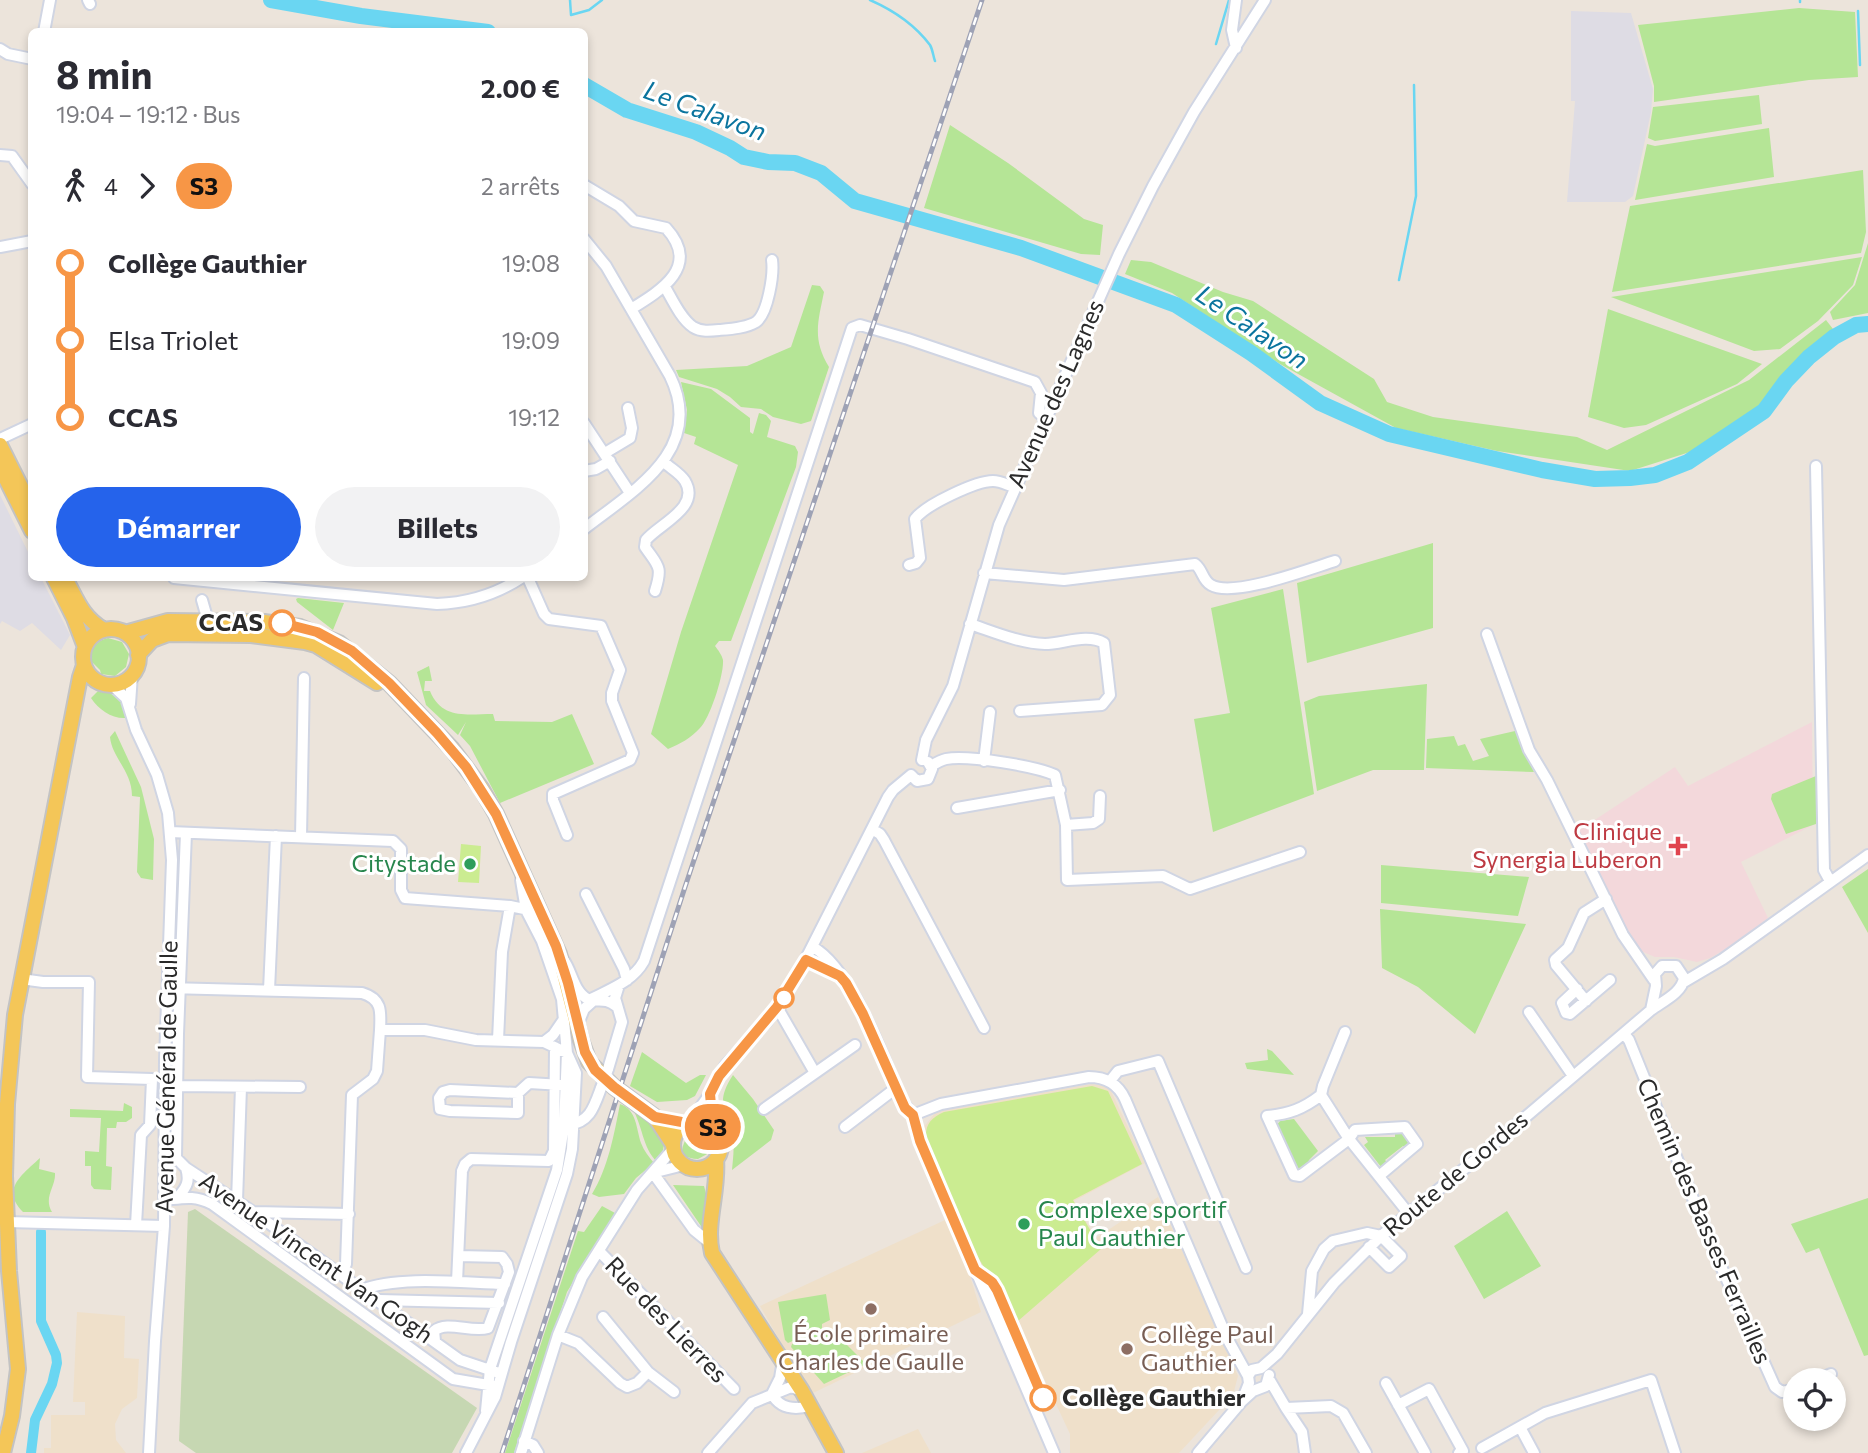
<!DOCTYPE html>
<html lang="fr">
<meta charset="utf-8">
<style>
:root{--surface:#fff;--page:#f2f2f3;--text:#2b2b33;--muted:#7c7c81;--accent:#2563eb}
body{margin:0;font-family:Commissioner,sans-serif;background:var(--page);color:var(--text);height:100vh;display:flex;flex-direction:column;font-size:26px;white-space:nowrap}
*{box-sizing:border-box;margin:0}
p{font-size:23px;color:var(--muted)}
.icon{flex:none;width:38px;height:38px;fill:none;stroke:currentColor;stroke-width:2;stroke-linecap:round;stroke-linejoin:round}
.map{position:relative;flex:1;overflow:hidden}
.sheet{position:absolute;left:28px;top:28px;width:560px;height:553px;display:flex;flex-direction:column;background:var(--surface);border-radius:10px;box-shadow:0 4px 10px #0003}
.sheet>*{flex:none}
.badge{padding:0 14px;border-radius:23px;font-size:24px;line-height:46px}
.tools{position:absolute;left:1783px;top:1368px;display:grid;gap:14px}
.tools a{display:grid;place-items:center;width:63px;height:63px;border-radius:50%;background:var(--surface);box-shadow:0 4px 10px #0003;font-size:35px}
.map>.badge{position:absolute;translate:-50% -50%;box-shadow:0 0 0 4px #fff}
.legs{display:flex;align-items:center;gap:10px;height:77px;padding:0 28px;font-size:23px}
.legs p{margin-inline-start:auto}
.head{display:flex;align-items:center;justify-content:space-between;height:119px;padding:0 28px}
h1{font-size:38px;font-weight:700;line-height:52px}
.button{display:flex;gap:14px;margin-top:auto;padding:14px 28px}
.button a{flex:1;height:80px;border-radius:42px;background:var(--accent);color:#fff;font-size:28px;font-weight:700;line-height:80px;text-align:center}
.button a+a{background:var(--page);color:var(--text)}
ul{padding:0 28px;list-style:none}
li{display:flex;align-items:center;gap:24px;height:77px;font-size:26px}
li i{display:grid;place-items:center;width:10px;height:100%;margin:0 9px;background:currentColor}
li i::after{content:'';width:18px;height:18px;margin:-9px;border:5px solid;border-radius:50%;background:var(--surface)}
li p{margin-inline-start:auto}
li:first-child i{background:linear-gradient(#0000 50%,currentColor 0)}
li:last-child i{background:linear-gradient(currentColor 50%,#0000 0)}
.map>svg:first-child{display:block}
.industrial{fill:#dedce4}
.education{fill:#efe0ca}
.medical{fill:#f3d8db}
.green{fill:#b5e596}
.cemetery{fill:#c6d7b2}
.pitch{fill:#cbec91}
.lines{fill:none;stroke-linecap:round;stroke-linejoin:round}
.stream{stroke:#6ad6f2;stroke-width:2.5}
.canal{stroke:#6ad6f2;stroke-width:10}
.river{stroke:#6ad6f2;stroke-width:16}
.minor-casing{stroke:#d0d5e3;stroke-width:14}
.major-casing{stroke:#c3c3c3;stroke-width:18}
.minor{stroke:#fff;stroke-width:10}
.major{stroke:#f4c658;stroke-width:14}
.rail-casing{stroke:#9ea2b5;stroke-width:5}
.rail{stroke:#fff;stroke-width:2.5;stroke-dasharray:8;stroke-linecap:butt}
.minor-bridge-casing{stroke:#d0d5e3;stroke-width:14;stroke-linecap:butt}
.minor-bridge{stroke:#fff;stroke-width:10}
.line-1-casing{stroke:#fff;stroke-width:16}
.line-1{stroke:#f79646;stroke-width:10}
.stop-1-dot{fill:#fff;stroke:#f79646;stroke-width:3.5}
.health-dot{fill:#e0444e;stroke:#fff;stroke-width:2.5}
.leisure-dot{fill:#2e9e5b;stroke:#fff;stroke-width:2.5}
.education-dot{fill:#8d6e63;stroke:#fff;stroke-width:2.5}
.labels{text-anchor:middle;stroke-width:6;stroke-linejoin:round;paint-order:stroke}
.street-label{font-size:24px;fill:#2a2a2a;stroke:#fff}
.stop-label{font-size:24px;font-weight:bold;fill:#2a2a2a;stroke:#fff;text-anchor:end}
.health-label{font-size:24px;fill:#be3a42;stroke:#fff;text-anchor:end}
.leisure-label{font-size:24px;fill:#27864d;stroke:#fff;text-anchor:end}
.education-label{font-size:24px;fill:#785e54;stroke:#fff}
.water-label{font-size:26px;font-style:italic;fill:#0a749e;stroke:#fff}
</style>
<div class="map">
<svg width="1868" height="1453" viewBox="0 0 1868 1453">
<rect width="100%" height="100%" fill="#ece4db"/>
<!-- industrial -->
<path class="industrial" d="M1571 11 1631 13 1653 89 1651 112 1633 196 1625 202H1567L1575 101H1571Z
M0 495 31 558 32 578H41L70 635 61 650 32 623 20 631 2 621 0 624Z"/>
<!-- education -->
<path class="education" d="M1092 1084 1105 1086 1111 1091 1145 1163 1074 1201 1096 1238 1158 1197 1238 1376 1233 1395 1179 1453H1070V1434L999 1282 983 1267 974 1253 923 1128 935 1113 945 1109Z
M945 1220 967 1266 981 1312 813 1393 799 1374 760 1306Z
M77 1312 125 1316 124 1358 139 1359 137 1398 122 1409 115 1424 116 1440 126 1453H44V1448H51V1415H85V1402H73Z
M918 1429 931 1453H862Z"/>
<!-- medical -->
<path class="medical" d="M1812 722 1813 825 1741 862 1768 918 1740 941 1710 958 1697 962 1674 957H1655L1641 951 1625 930 1578 831 1675 767 1688 786Z"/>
<!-- green -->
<path class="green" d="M1799 8 1855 12 1858 77 1809 80 1654 102V86L1638 25Z
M1759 95 1762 124 1655 141 1648 138 1653 107Z
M950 125 1008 163 1084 219 1103 225 1100 255 1081 254 924 208Z
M1769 128 1774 177 1635 200 1647 144 1655 146Z
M1863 170 1866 232 1861 253 1612 292 1630 206Z
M1868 243V313L1833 320 1830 312 1855 285Z
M1862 257 1853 285 1818 321 1780 349 1754 351 1611 297Z
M1131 260 1151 262 1223 292 1253 301 1374 379 1387 402 1433 417 1577 437 1607 450 1749 380 1826 320 1833 329 1791 369 1753 415 1693 451 1630 471 1497 451 1396 428 1280 364 1172 293 1125 274Z
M812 285 820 286 824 292C818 322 812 339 829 367L811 421 801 424 773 417 761 409 741 407 730 397 717 389 679 377 676 370 747 366 791 347Z
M1608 309 1762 364 1737 384 1646 425 1624 428 1588 417Z
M681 382 711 389 750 418V432L753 434 759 413 766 415 771 421 767 437 795 446 798 452 796 467 731 641H719L715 646C718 650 722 655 723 660 724 675 710 718 700 728 691 738 680 744 668 749L651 734 681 632 738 465 694 444 696 437 684 433 687 410Z
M1433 543V628L1307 663 1297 583Z
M1283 589 1314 794 1213 832 1194 719 1230 713 1211 608Z
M298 598 344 603 333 630 297 602 296 599Z
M108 638 122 642 129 654 126 667 115 676 101 674 100 670 91 661C90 648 96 641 108 638Z
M429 666 432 681H425L424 691H430C442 720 467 714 493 714L495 721 552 722 572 714 594 764 500 803 470 746 460 735 466 722 458 735 426 705 417 672Z
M1427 684 1424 770H1373L1317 791 1304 702 1319 696Z
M98 691C118 691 123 701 126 718 112 719 99 710 91 698Z
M115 731 141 787 154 839 153 880 141 878 137 872 140 797 132 796C132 771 112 758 110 737Z
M1515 731 1534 772 1426 768 1427 739 1454 736 1458 746 1465 744 1473 761 1489 756 1480 739Z
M1816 776V824L1786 834 1771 799 1772 794Z
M1381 865 1529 877 1518 916 1381 903Z
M1868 869V933L1842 887Z
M1380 909 1526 924 1475 1034 1418 987 1382 968Z
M1267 1049 1272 1051 1294 1075 1247 1069 1245 1063 1268 1060Z
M642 1052 686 1083 700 1075H706L695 1096 687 1100 657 1102 630 1086Z
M733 1075 753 1099 774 1130 771 1140 732 1170C733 1158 735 1146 732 1135 724 1108 716 1101 733 1075Z
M124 1103 132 1107V1118L126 1122H117L116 1128H107L106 1166 112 1167 111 1190 94 1189 91 1185V1166H85V1151L99 1152 101 1118 70 1117V1109L123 1111Z
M620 1104C637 1110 636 1128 641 1143 644 1151 649 1157 654 1163L636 1178 624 1194 599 1197 592 1194C608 1168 614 1135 620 1104Z
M632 1108C651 1123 676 1135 657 1162 642 1147 643 1126 632 1108Z
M1294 1119 1318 1151 1309 1160 1306 1169 1301 1171 1297 1168 1276 1126 1280 1121Z
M693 1128 704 1130 711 1140 709 1153 698 1159C677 1158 681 1148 688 1135L687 1131Z
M1400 1129 1412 1143 1407 1148 1403 1146 1385 1160 1388 1163 1385 1168 1381 1167 1364 1145 1368 1142 1365 1137H1395V1131Z
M40 1158 39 1169 55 1173C56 1187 43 1197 52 1212H23C0 1189 23 1174 40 1158Z
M673 1185 704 1186 707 1197 703 1229Z
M1868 1198V1355L1864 1356 1819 1248 1806 1253 1791 1224Z
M602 1206 615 1213 567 1292 514 1453H505L578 1231 584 1232Z
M1507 1211 1541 1266 1484 1299 1454 1246Z
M826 1294 830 1320 822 1324V1329L826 1332 832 1330 866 1364 824 1384 791 1347 792 1344 816 1331 788 1343 785 1340 778 1302Z"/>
<!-- cemetery -->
<path class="cemetery" d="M195 1209 477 1408 452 1453H196L179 1441 188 1212Z"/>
<!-- pitch -->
<path class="pitch" d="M461 844 481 846 479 883 458 882Z
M1092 1086 1108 1091 1142 1164 1073 1200 1101 1249 1018 1321 999 1280 984 1267 974 1251 926 1139C925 1124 931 1118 944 1112Z"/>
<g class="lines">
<!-- stream -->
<path class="stream" d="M570 0 571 15 589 10 602 0
M870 0C893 10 915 25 930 45 933 50 933 56 935 61
M1800 0V2
M1858 11 1860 65
M1216 44 1229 0
M1399 280 1416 196 1414 85"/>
<!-- canal -->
<path class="canal" d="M31 1453 35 1420 52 1384 57 1363 56 1355 41 1321V1232"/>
<!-- river -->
<path class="river" d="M271 0 361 16 488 32
M584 85 627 110 696 132 730 148 744 157 768 162 795 163 821 173 855 201 1021 248 1176 305 1251 353 1320 403 1389 434 1542 470 1595 479 1630 478 1655 475 1688 462 1764 411 1786 381 1809 357 1834 337 1856 325 1868 324"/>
<!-- minor casing -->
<g class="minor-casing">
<path id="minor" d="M88 0 90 4
M44 32 50 0
M1236 48 1232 30 1236 0
M0 49 8 54 32 59
M0 155 12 156 32 184
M584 185 619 206 634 221 666 228C701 266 662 290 631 309
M584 239 606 266 670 376C706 450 634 490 584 529
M0 247 32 241
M665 287C672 299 681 319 693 327 701 332 710 331 719 330 731 329 746 328 756 322 768 313 774 274 772 260
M584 423 630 493
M0 439 32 424
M605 453 630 438 632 428 628 408
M1816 466 1824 870 1830 881
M584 471 596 469 610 461
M909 565 916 563 920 558 915 519C925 505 976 481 993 481 1001 481 1007 485 1014 487
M984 573 1064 580 1195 564C1203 570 1202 580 1211 585 1233 598 1309 569 1335 561
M174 578 437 604C469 603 495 595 521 578
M528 578 544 614 549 619 601 626 620 670 612 693V701L633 753 630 760 553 794V800L567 835
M655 591C663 566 658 566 645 547L646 540C659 524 701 508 685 481 680 473 670 468 664 462
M202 600 208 621 205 627
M970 624C994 632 1019 643 1045 644 1063 644 1087 633 1104 643L1110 695 1102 705 1020 711
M1487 634 1529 750 1547 780 1623 935 1654 980
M112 685 126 698 136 730 157 775 168 813 172 860 165 1060 164 1226 155 1341 149 1453
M130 704 132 675
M922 760 926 740 953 686 999 525 1119 254 1153 186 1194 112 1265 0
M984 761 990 712
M931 766C936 763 941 760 946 759 968 755 1035 766 1055 775L1066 825 1067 880 1163 876 1190 889 1300 852
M911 775 917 781 928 779 932 769 928 762
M957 808 1060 790
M1066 825 1093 823 1099 819 1100 796
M872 829 880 834 884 840 984 1028
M170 832 393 841 401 849V890L405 898 510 906 529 910
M301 837 304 678
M586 894 624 969 627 980
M813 947C853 970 884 1061 903 1103L913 1115 920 1141 1054 1453
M563 959C572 971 574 993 588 999 599 1003 604 997 616 1006
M806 960 838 974
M21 979 43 982H89L87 1077 152 1079 150 1125 141 1135 136 1225
M1684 982 1723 959 1868 855
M168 988 362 993C382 999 381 1011 380 1030H425L476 1040 544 1042 567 1053 576 1073 572 1149 567 1174 511 1342 495 1397 466 1453
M1577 989 1562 1003 1566 1013 1570 1014 1610 980
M269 990 276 836
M591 999C611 989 633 981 644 961L852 328 860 325 908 339 1035 382 1041 393 1039 413 1046 419
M1586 1001 1556 965 1555 960 1568 948 1584 913 1606 899
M777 1007 815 1073
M1529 1012 1573 1076
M578 1024 584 1009 594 1000
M1345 1032 1323 1086 1321 1095 1349 1139 1409 1214
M1624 1034 1629 1040 1715 1253 1775 1387 1782 1392 1796 1389
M498 1040 502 952 510 906
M544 1042 553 1035 564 1019
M608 1069 622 1022 615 998 619 985
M1110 1081 1118 1071 1158 1061 1246 1268
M178 1086 300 1087
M518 1093V1113L450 1111 440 1109 439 1098 443 1092 450 1090 518 1093 529 1083 562 1085
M710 1094 713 1127
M1321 1095C1303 1109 1289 1114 1267 1116L1294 1175 1300 1176 1349 1139 1355 1130 1405 1127 1417 1144 1379 1176
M764 1109 855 1045
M913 1115 941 1104 1089 1077C1105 1077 1118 1084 1125 1099L1227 1338 1248 1376 1249 1383 1242 1401
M690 1122 710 1094 725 1066 767 1021 794 982 888 797 893 790 911 775
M569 1125C590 1122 594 1107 601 1088
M845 1127 896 1088
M165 1155 176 1158 186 1168 253 1212 460 1360 496 1372
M176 1158 178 1034 186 833
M656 1172 684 1165
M653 1173 694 1230 710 1243
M178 1197C187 1187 190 1181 186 1168
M165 1200C184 1198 194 1195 212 1204L453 1379 494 1386
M237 1201 241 1087
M253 1212 349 1214
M6 1222 164 1226
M599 1251 734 1389
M341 1275 346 1264 352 1095 373 1079 377 1071 380 1030
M457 1282 462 1171 465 1164 471 1159 549 1161 554 1151 555 1047
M361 1290C400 1275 463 1283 505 1284
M379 1300 499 1303
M1308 1314 1312 1271 1324 1249 1333 1241 1367 1233 1381 1236 1401 1256 1389 1267 1369 1247
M558 1335 578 1343 620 1383 627 1387 637 1383 648 1372 603 1317
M435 1341 434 1331C447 1320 471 1333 488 1328L509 1272 507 1264 502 1257 459 1256
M782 1366 780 1378 772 1394C780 1409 794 1410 810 1406
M648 1372 674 1392
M1248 1376 1252 1370 1261 1368 1277 1354 1334 1283 1381 1236 1475 1160 1651 1010C1663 1001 1682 993 1684 978L1676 966H1662L1655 974 1656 986 1651 1010
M1269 1379 1286 1408 1331 1406 1343 1413 1366 1453
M1815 1381 1831 1374
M1386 1383 1425 1453
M1398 1405 1429 1389 1463 1451 1459 1453
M1286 1408 1302 1432 1305 1453
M486 1411 490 1369 557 1170 564 1126 567 1053 562 999 542 941 526 910 521 880
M1520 1427 1534 1453
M524 1441 533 1445 538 1453
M1482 1448 1545 1413 1651 1380 1675 1453
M521 1453 558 1335 582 1277 637 1190 673 1149
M708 1453 752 1403 791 1387 802 1391
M1198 1453 1242 1401 1253 1391 1266 1386 1269 1375"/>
</g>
<!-- major casing -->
<g class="major-casing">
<path id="major" d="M0 445 32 509
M0 467 32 531
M54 578 74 618 85 647
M65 578C77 600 82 617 104 630
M83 657a28 28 0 1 1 56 0a28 28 0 1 1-56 0Z
M125 633 168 621 264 622 300 627 339 643 389 683 452 749 481 788 496 814 559 954 581 1040 589 1062 614 1087 655 1117 672 1143
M138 655 152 640 168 634 251 635 305 642 316 645 377 683
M673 1145a24 24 0 1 1 48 0a24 24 0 1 1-48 0Z
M716 1159C719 1191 705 1224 712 1253L802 1391 836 1453
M3 1453 12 1416 18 1369 9 1271 5 1176 7 1104 15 1015 80 677 84 665"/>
</g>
<!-- minor -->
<use href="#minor" class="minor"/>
<!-- major -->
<use href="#major" class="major"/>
<!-- rail casing -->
<g class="rail-casing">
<path id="rail" d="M502 1453 685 887 982 0"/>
</g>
<!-- rail -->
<use href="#rail" class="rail"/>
<!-- minor-bridge casing -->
<g class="minor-bridge-casing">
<path id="minor-bridge" d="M601 1088 608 1069"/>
</g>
<!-- minor-bridge -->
<use href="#minor-bridge" class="minor-bridge"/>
</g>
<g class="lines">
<!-- line-1 casing -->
<g class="line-1-casing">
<path id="line-1" d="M282 623 317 632 352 651 389 683 437 733 466 767 496 814 556 946 568 983 585 1052 595 1070 614 1087 655 1117 687 1123 700 1121 713 1127 710 1094 719 1076 777 1007 806 960 840 976 846 983 863 1014 905 1108 913 1115 920 1141 975 1270 992 1282 997 1290 1043 1398"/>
</g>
<!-- line-1 -->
<use href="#line-1" class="line-1"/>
</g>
<!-- markers -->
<g class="stop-1-dot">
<circle cx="282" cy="623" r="12"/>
<circle cx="784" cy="998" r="9"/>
<circle cx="1043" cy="1398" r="12"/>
</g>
<path class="health-dot" d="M1674.5 835.5h7v7h7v7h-7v7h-7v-7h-7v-7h7z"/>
<g class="leisure-dot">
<circle cx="470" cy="864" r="7"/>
<circle cx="1024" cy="1224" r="7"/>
</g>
<g class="education-dot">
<circle cx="871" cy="1309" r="7"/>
<circle cx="1127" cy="1349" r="7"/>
</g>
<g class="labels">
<!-- street labels -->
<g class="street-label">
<text transform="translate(1056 394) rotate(-66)" y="8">Avenue des Lagnes</text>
<text transform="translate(167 1077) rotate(-89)" y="8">Avenue Général de Gaulle</text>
<text transform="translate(1456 1174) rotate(-40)" y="8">Route de Gordes</text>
<text transform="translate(1704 1221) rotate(67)" y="8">Chemin des Basses Ferrailles</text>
<text transform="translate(316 1258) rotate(35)" y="8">Avenue Vincent Van Gogh</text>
<text transform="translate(666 1320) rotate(46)" y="8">Rue des Lierres</text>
</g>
<!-- stop labels -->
<g class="stop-label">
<text x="263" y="631">CCAS</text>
<text x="1062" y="1406" text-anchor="start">Collège Gauthier</text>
</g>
<!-- health labels -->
<g class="health-label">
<text x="1662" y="840">Clinique<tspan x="1662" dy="28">Synergia Luberon</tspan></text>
</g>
<!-- leisure labels -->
<g class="leisure-label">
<text x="456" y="872">Citystade</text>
<text x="1038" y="1218" text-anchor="start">Complexe sportif<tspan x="1038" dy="28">Paul Gauthier</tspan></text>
</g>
<!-- education labels -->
<g class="education-label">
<text x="871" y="1342">École primaire<tspan x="871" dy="28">Charles de Gaulle</tspan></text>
<text x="1141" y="1343" text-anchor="start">Collège Paul<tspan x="1141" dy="28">Gauthier</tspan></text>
</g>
<!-- water labels -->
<g class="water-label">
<text transform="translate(705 111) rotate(20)" y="9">Le Calavon</text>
<text transform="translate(1252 327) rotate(34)" y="9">Le Calavon</text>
</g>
</g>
</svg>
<div class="tools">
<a><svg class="icon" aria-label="locate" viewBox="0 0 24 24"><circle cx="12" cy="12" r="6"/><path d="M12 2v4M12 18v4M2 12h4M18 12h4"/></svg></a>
</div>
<b class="badge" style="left:713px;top:1127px;background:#f79646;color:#111">S3</b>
<section class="sheet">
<div class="head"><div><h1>8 min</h1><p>19:04 – 19:12 · Bus</p></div><b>2.00 €</b></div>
<div class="legs"><svg class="icon" aria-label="walk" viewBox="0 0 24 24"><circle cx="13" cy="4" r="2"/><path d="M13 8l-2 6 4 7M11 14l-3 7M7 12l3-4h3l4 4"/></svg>4<svg class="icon" aria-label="forward" viewBox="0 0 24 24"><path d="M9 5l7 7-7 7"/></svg><b class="badge" style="background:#f79646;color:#111">S3</b><p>2 arrêts</p></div>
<ul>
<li><i style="color:#f79646"></i><b>Collège Gauthier</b><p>19:08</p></li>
<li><i style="color:#f79646"></i><span>Elsa Triolet</span><p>19:09</p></li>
<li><i style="color:#f79646"></i><b>CCAS</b><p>19:12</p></li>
</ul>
<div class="button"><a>Démarrer</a><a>Billets</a></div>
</section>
</div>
